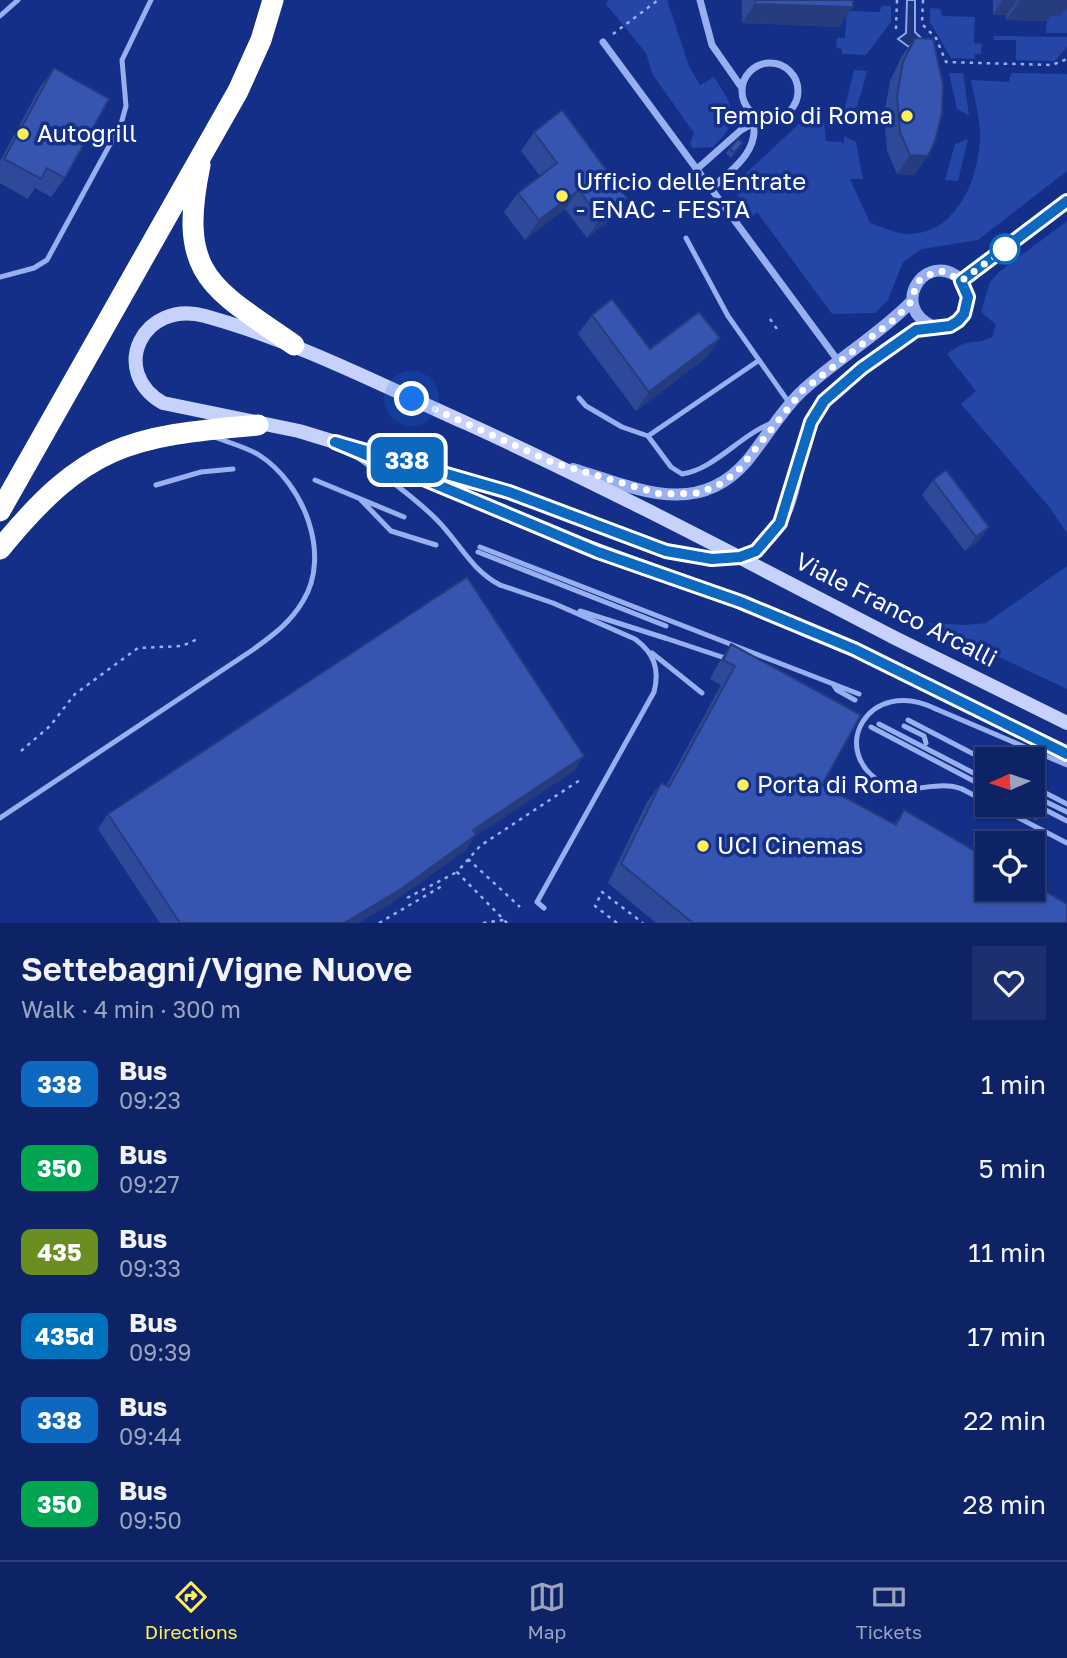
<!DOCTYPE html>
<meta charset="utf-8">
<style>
:root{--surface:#0e2366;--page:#1c2f6f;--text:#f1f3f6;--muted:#9ba4bf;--line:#2e407a;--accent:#ffef57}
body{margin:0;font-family:"Golos Text",sans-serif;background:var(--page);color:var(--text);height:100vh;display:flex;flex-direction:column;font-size:26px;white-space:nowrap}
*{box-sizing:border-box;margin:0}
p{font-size:23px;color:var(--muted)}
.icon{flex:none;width:38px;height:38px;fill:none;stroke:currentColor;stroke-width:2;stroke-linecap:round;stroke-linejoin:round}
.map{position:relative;height:923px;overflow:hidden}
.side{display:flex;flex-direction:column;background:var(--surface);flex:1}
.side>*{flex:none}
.badge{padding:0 14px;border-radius:10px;font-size:24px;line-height:46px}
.needle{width:46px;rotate:267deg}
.buttons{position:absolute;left:975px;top:747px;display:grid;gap:14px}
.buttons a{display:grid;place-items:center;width:70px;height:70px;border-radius:0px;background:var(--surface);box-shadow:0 2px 5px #0004,0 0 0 2px var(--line);font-size:35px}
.you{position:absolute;width:35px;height:35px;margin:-18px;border:5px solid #fff;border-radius:50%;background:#1a73e8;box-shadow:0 0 0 10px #1a73e833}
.map>.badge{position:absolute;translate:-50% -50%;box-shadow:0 0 0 4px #fff}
.round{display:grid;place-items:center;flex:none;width:74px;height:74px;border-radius:0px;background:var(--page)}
.overview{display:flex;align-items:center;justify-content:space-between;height:119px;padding:0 21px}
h1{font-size:33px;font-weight:600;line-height:52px}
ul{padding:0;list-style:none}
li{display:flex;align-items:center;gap:21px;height:84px;padding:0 21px}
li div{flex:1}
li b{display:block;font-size:26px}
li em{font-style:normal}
li .badge{min-width:77px;font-weight:700;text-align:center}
.dock{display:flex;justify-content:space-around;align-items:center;height:98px;border-top:2px solid var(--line);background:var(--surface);font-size:19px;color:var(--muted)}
.dock a{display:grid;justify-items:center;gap:4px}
.dock .selected{color:var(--accent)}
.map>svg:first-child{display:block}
.green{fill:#2446a7}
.water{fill:#203579;stroke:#89a6f3;stroke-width:2}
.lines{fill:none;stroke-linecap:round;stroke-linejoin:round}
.tertiary-tunnel{stroke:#364e9a;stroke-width:12;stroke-dasharray:12 6;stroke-linecap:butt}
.path{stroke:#98aff0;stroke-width:2.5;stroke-dasharray:3.5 5;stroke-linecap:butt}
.service{stroke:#98aff0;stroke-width:5}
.minor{stroke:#98aff0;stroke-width:7}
.tertiary{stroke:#98aff0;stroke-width:12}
.secondary{stroke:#c6d2fb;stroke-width:14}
.motorway{stroke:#fff;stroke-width:21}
.service-bridge{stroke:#98aff0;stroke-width:5}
.wall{fill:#2e4998}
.shaded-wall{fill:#263c7c}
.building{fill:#3655b1;stroke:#263c7c;stroke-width:2}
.line-casing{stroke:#fff;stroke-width:16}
.line{stroke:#0c69bf;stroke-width:10}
.walk{stroke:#fff;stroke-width:7;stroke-dasharray:0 12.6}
.poi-dot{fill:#ffef57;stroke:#132f88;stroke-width:2.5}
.stop-dot{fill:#fff;stroke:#0c69bf;stroke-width:3.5}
.labels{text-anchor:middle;stroke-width:7;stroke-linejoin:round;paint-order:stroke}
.poi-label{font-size:24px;fill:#fff;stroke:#132f88;text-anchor:start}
.street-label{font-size:24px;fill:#fff;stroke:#132f88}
</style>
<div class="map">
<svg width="1067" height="923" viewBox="0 0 1067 923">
<rect width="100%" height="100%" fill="#132f88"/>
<!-- green -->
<path class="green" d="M608 0H667L689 66 700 85 714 77C734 107 742 120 713 147L693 148 690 144 694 133 653 75 646 53 606 4Z
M1067 0V33H1046L1047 16Z
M882 6H891V22L866 55 842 54V49L836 48 837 38H845L847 11 879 12Z
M930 8 940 9 942 16 975 17 974 43 982 44 981 54H975V59L951 58 930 22Z
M994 36 1067 37V47L1055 61 1016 60V40H994Z
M854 70 867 71 857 107 844 112Z
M949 73H963L969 115 957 109Z
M1011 73 1067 74V171L978 240 922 249 903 262 888 300 875 313 832 314 757 212 752 217 732 186 801 122 824 123 826 141 843 142 844 147V136L856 142 863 179H850L870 223C882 227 896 233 907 234 957 235 980 177 980 134 980 117 974 97 971 80L1009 82Z
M968 139 958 181 945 180 955 144Z
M1067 221V533L1050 508 961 404 976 391 947 354C971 335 973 347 992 337L996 325 981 312 990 282 999 272Z
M1067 566V689L927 623 965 625 986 623Z"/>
<!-- water -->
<path class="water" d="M907 0H915V32L921 38V43L909 47 898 39 906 33Z"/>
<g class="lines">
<!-- tertiary-tunnel -->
<path class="tertiary-tunnel" d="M666 551C700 559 737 568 766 542"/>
<!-- path -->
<path class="path" d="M923 0 922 24 936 38 946 62 1052 65 1067 59
M896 29 897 0
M613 34 658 0
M770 319 779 332
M21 751 50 726 75 694 138 648 182 646 200 638
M468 859 520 907
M407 898 457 872
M379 923 442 886
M483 923 504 920
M507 923 457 872 480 846 580 780
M617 923 595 906 602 892 643 923"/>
<!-- service -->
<path class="service" d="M0 16 18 0
M686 238 728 316 790 404
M0 277 34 268 47 260 121 124 126 106 122 60 151 0
M579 398 586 406 622 427 648 436 671 467 682 474C715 469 740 435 772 423
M648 436 758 361
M315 480 404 517
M156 485 201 472 233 469
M361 500 391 531 436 545
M480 547 859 694
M478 552 666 626
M500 585 553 603 635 639C654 653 660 669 654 692L537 902 544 908
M580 611 665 638
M652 653 702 693
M833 684 837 690 855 700
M936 709 1067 765
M908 720 987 761
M879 724 987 780
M904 726 924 736 926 743
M871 727 987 788
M1032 786 1067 804
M962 789 987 802
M1032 795 1067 812
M1032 803 1067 821
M994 805 1067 843
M1020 805 1034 812 1036 817
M0 818 254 649C273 635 290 623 303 601 332 554 303 483 259 455 246 447 229 443 215 437"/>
<!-- minor -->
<path class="minor" d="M700 0 712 45 742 88
M603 42 839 362
M742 91a28 28 0 1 1 56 0a28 28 0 1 1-56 0Z
M697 169 741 130 763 118
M711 189C730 171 757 154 754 125"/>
<!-- tertiary -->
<path class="tertiary" d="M961 281 1067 201
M366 450 509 492 666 551
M573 469C634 487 696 520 747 461 765 439 779 414 800 393 835 360 878 336 912 301
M766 542C808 502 789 429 835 390 860 369 888 343 917 330 930 324 946 331 958 321 972 309 971 285 955 275 922 255 891 307 932 326"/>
<!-- secondary -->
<path class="secondary" d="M1067 723C1009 694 951 666 893 637 752 564 611 489 466 423 381 385 296 341 205 316 143 299 108 371 163 403L299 431 335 442 556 535 741 602 854 649 1067 754"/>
<!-- motorway -->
<path class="motorway" d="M200 165C177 276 211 287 294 345
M0 511 238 91 261 40 273 0
M0 549C85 445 128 436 258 425"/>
<!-- service-bridge -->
<path class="service-bridge" d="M335 442C369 466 407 490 437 520 459 542 471 570 500 585
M665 638 728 659
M936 709C868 675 826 752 884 784 908 797 936 779 962 789"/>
</g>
<!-- wall -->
<path class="wall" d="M742 0H853V7L839 27 742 23Z
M993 0H1067L1061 16H1051L1047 21 1006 20V15H993Z
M915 38V175L897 174 887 151 884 115 890 81 901 57Z
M54 68 65 178 51 197 35 188 28 199 0 183V161L40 87Z
M534 132 627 198 614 217 587 238 565 209 525 240 504 212 518 193 540 176 521 151Z
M743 143 731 158 726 153 730 148Z
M592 315 650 349 720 338 706 358 636 411 578 334Z
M933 480 989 527 979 541 965 551 922 495Z
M731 644 822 785 894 824 904 810 1067 923H656L608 883 647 802 661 783 666 786 721 685 710 679 718 664Z
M574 771 474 837 466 850 390 904 358 923H160L98 829 108 814Z"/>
<!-- shaded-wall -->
<path class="shaded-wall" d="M1003 0H1017L1006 15H993Z
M1067 0V8L1061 16H1051L1047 21 1006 20 1020 1Z
M755 4 853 7 839 27 742 23Z
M910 155 928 156 915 175 897 174Z
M579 190 565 209 525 240 539 220Z
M627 198 614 217 587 238 600 219Z
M720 338 706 358 636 411 649 392Z
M989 527 979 541 965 551 976 537Z
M584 756 574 771 474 837 466 850 390 904 358 923H344L473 830Z"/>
<!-- building -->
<path class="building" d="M755 0H853V7L755 4Z
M1020 0H1060V2L1020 1Z
M915 38 933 39 943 84 942 113 935 141 928 156 910 155 900 132 897 96 903 62Z
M54 68 109 99 65 178 47 168 41 179 4 159Z
M562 110 627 198 600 219 579 190 539 220 518 193 557 163 534 132Z
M738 139 743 143 734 153 730 148Z
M612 299 650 349 699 312 720 338 649 392 592 315Z
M946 470 989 527 976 537 933 480Z
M467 577 584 756 473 830 476 835 401 889 344 923H180L108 814Z
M731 644 861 715 822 785 896 825 904 810 987 858V889H1032V884L1067 904V923H693L621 864 661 783 669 787 735 666 723 660Z"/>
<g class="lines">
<!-- line casing -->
<g class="line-casing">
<path id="line" d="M1067 201 961 281 968 297 964 314 958 321 950 326 916 330 862 368 824 401 811 422 780 523 756 551 740 557 712 559 666 551 509 492 335 442 598 552 741 602 854 649 1067 754"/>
</g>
<!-- line -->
<use href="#line" class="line"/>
<!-- walk -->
<path class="walk" d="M412 399 554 463 660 494 698 493 717 486 737 472 802 391 896 318 912 301 916 284 922 278 938 271 947 272 961 281 1005 249"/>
</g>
<!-- markers -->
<g class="poi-dot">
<circle cx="907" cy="116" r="7"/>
<circle cx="23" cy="134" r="7"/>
<circle cx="562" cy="196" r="7"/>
<circle cx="743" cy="785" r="7"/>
<circle cx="703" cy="846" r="7"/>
</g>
<circle class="stop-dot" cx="1005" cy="249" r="14"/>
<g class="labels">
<!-- poi labels -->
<g class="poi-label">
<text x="893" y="124" text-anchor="end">Tempio di Roma</text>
<text x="37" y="142">Autogrill</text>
<text x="576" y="190">Ufficio delle Entrate<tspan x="576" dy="28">- ENAC - FESTA</tspan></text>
<text x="757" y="793">Porta di Roma</text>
<text x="717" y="854">UCI Cinemas</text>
</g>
<!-- street labels -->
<g class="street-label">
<text transform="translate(896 610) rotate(27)" y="8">Viale Franco Arcalli</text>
</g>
</g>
</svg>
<div class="buttons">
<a><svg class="needle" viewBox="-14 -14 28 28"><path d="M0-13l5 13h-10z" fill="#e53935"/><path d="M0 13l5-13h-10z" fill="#9ba4bf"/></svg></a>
<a><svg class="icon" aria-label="locate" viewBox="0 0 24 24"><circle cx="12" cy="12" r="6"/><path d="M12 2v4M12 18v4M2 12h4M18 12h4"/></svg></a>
</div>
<div class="you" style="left:412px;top:399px"></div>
<b class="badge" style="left:407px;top:460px;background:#0c69bf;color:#fff">338</b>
</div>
<section class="side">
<div class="overview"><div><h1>Settebagni/Vigne Nuove</h1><p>Walk · 4 min · 300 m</p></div><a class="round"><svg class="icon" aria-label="heart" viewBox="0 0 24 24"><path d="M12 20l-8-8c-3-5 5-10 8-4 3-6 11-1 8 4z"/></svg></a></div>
<ul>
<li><span class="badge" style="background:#0c69bf;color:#fff">338</span><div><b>Bus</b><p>09:23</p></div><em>1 min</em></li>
<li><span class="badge" style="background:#00a651;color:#fff">350</span><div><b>Bus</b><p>09:27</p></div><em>5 min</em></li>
<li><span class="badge" style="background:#6b8e23;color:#fff">435</span><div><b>Bus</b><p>09:33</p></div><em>11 min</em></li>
<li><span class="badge" style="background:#0072bc;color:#fff">435d</span><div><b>Bus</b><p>09:39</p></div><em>17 min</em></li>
<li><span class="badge" style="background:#0c69bf;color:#fff">338</span><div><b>Bus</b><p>09:44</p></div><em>22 min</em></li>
<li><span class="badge" style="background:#00a651;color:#fff">350</span><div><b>Bus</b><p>09:50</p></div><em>28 min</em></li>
</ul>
</section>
<nav class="dock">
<a class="selected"><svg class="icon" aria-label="directions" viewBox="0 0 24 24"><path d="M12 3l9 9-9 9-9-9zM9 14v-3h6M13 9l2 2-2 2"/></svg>Directions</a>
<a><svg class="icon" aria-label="map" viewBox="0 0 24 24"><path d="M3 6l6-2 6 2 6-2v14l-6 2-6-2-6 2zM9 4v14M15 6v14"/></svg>Map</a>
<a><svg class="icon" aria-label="tickets" viewBox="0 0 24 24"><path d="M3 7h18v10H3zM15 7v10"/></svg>Tickets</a>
</nav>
